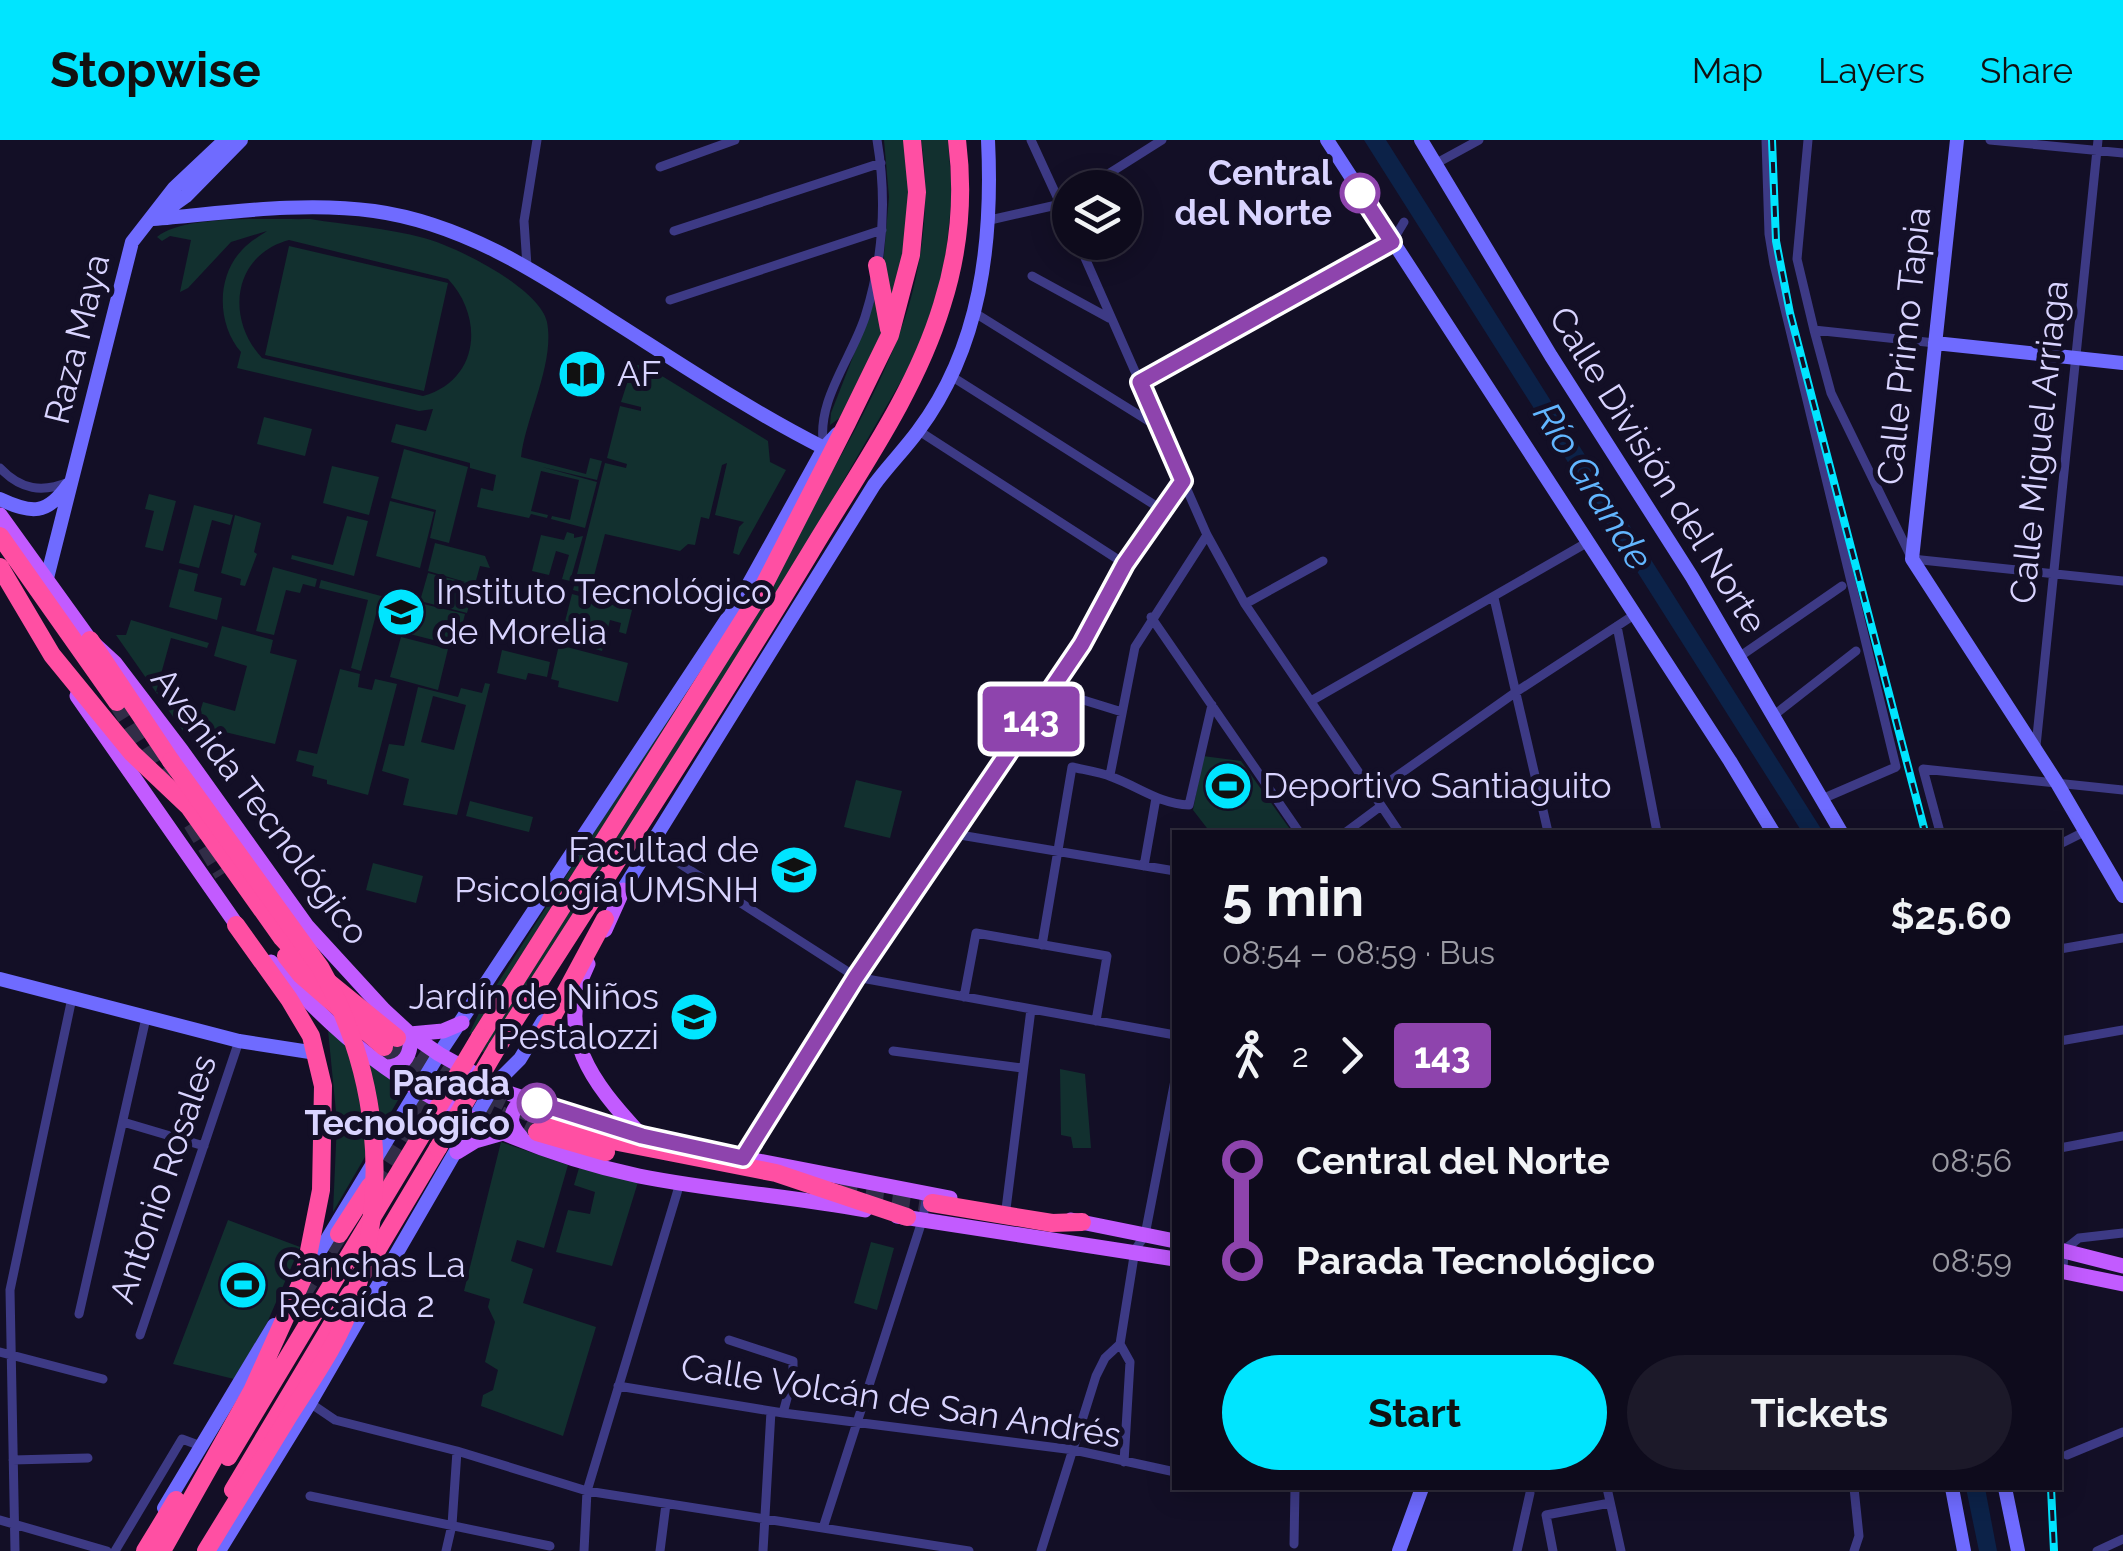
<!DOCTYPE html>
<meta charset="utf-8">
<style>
:root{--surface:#0e0b1c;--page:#1c1929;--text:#f1f3f6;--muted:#9b9ba3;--line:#2e2b3b;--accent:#00e5ff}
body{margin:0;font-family:Raleway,sans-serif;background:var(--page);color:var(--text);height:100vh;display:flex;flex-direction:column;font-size:38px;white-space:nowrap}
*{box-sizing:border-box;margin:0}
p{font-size:32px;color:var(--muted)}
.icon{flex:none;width:55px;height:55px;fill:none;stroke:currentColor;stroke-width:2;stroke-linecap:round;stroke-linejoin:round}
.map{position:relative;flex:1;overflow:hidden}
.side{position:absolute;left:1172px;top:690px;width:890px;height:660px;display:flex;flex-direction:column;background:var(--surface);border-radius:0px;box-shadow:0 5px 25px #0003,0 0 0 2px var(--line)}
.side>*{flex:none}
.badge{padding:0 20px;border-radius:8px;font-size:35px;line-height:65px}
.tools{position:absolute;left:1052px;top:30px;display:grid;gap:20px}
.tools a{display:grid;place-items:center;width:90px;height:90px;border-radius:50%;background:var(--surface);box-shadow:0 5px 25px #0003,0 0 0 2px var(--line);font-size:50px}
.map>.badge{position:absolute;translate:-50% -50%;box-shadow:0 0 0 5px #fff}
.legs{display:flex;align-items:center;gap:15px;height:110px;padding:0 50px;font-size:32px}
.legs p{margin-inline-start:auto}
.overview{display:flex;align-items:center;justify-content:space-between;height:170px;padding:0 50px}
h1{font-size:55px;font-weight:700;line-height:75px}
.button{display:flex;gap:20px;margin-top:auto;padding:20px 50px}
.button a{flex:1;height:115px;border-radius:60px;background:var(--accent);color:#111;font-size:40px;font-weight:700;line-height:115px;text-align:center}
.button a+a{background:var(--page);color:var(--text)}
ul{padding:0 50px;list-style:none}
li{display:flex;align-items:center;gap:35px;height:100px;font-size:38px}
li i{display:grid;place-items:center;width:15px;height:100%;margin:0 12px;background:currentColor}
li i::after{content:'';width:25px;height:25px;margin:-12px;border:8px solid;border-radius:50%;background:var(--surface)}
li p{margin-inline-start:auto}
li:first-child i{background:linear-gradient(#0000 50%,currentColor 0)}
li:last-child i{background:linear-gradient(currentColor 50%,#0000 0)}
header{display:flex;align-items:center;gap:60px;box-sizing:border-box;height:140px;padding:0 50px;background:var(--accent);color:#111}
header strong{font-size:48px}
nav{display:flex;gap:55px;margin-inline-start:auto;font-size:35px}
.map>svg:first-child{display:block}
.green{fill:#12302f;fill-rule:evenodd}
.water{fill:#0c2248}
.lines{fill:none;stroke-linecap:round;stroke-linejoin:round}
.highway-tunnel{stroke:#312d47;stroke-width:18;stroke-dasharray:18 9;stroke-linecap:butt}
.street{stroke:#3d3a85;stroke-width:9}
.secondary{stroke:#6f6bff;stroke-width:14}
.primary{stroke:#c25bff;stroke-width:15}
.highway{stroke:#ff4fa3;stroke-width:18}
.rail-casing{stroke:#00e5ff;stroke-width:8}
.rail{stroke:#130f26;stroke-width:4;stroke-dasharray:11;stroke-linecap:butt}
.highway-bridge{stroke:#ff4fa3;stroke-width:18}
.line-1-casing{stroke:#fff;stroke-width:22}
.line-1{stroke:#8e44ad;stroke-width:15}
.stop-1-dot{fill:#fff;stroke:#8e44ad;stroke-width:5}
.labels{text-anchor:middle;stroke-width:10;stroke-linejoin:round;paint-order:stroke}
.stop-label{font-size:35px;font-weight:bold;fill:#d9d4ff;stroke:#130f26;text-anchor:end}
.street-label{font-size:35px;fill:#d9d4ff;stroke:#130f26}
.poi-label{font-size:35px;fill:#d9d4ff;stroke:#130f26;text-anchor:start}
.water-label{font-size:38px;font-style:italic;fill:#62b6ff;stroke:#130f26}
</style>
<header>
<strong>Stopwise</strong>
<nav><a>Map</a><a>Layers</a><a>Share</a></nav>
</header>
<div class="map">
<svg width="2123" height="1411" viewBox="0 0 2123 1411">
<rect width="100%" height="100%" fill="#130f26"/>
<!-- green -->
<path class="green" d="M884 0H906L909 36 908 87 890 174 883 126 889 57Z
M921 0H948L952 54 947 105 941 142 919 210 779 452 485 913 479 910C593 735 709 560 808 376 844 309 887 238 909 165 924 112 930 54 921 0Z
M310 79C347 85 387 88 424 98 455 106 540 148 547 182 555 223 526 276 521 317L586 334 590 318 602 321 597 340 542 327 597 342 585 388 551 379 552 376 570 380 579 340 541 331 531 371 548 375 547 378 531 374 529 378 477 367 481 348 493 351 496 335 470 328V323L391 302 396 284 426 291 433 269 419 271 237 228 241 212C217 184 216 137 242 110 249 102 260 96 267 91L231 102 188 148 180 152 191 100 170 96 162 101 157 97C184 74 273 80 310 79ZM289 100 448 139C484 177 480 240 423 256L262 218C225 178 233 115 289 100Z
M289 106 448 143 424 251 265 215Z
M879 150 882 197 841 277 830 285 831 273Z
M633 225H644L768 301 770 322 786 330 739 415 733 413 739 387 744 382 715 375 727 323 722 325 709 379 701 377 695 405 688 404 680 411 605 394 590 451 633 463V466L573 450 605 323 626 328 627 324 607 318 620 266 641 271V267L621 262Z
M264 277 312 289 305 316 257 304Z
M404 309 468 327 449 403 430 398 436 370 391 358Z
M332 326 379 337 369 375 323 363Z
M149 354 176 361 163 411 145 407 154 371 145 369Z
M390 361 434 372 420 428 376 416Z
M194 365 233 375 230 385 212 380 199 428 179 423Z
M235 375 261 383 254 412 257 414 245 446 240 445 241 439 221 433Z
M347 376 368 381 354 436 291 419 292 415 333 425Z
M567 392 574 394V398L583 396 570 441 562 439 569 415 556 411 549 435 532 431 541 395 564 400Z
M435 403 485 416 490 428 480 426 467 473 420 461 428 433 472 444 428 431Z
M273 427 317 439 315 447 303 444 300 453 286 450 274 495 256 491Z
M179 429 198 434 194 451 222 458 217 480 169 467Z
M321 440 396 460 394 467 379 463 361 531 351 528 368 460 319 448Z
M572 454 632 470 626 494 619 492 621 483 610 480 602 511 592 508V504L583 501 587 481 573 477 567 501H560Z
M402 463 418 467 419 463 465 474 457 506 402 492 407 473 400 471Z
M740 469 472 893 469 894 480 871 679 559Z
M131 480 209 503 207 508 171 498 156 552 191 562 183 591 116 495H126Z
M222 486 273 500 270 513 297 520 275 604 196 585 203 562 235 571 247 526 214 516Z
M401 497 448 509 438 550 390 537Z
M559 505 628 523 618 562 558 547 559 541 551 539Z
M502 510 550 522 547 537 528 533 526 540 497 533Z
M340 529 360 534 358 547 372 550 375 539 397 544 368 655 327 644V640L312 636 314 626 296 621 299 610 317 614Z
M485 543 490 544 457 675 403 665 409 639 382 631 389 604 404 606 418 547 458 557 461 548 482 553ZM433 556 466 565 454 610 421 602Z
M1203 616 1241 621 1292 692H1210L1193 670Z
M856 640 902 651 890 698 844 687Z
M470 661 533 677 529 692 466 676Z
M373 723 423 736 416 763 366 750Z
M328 890 405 948 333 1072 337 982Z
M1060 929 1085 934 1091 1008H1073L1071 997 1061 995Z
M501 1002 568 1025 544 1108 517 1100 511 1121 533 1129 523 1163 596 1187 563 1296 481 1266 483 1255 493 1250 498 1230 485 1222 495 1182 488 1167 490 1159 464 1151Z
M579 1028 638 1042 612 1126 556 1112 568 1070 590 1074 595 1052 574 1045Z
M228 1080 300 1107 267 1183 234 1239 173 1224Z
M871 1102 894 1108 877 1170 854 1163Z"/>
<!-- water -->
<path class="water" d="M1364 0H1386L1823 692H1802Z
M1966 1348H1985L1997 1411H1979Z"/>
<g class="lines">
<!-- highway-tunnel -->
<path class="highway-tunnel" d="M117 562 165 640
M192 683 223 734
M397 898 464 942 542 979
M384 907 456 954 537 992
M371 1044 413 977 430 960 446 956
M839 1050 932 1063
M300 1157 339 1094"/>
<!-- street -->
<path class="street" d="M1031 0 1070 85
M1766 0 1769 94 1774 124 1896 627 1822 659
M1808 0 1797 119 1814 190 1831 253 1912 419 2123 441
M1990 0 2123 13
M1435 24 1479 0
M660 27 735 0
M1086 48 1162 0
M990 80 1061 64 1070 58
M674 91 881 23
M1078 102 1207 395 1245 464 1399 692
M527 126 524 81 537 0
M1032 136 1109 178
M670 160 882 90
M975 173 1155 285
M1814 190 1935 203
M951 236 1161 369
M1140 242 1392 102 1404 82
M919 291 1125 424
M824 308C815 262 851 220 865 177 883 120 887 59 877 0
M0 328C21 350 42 353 69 342
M1494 458 1548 692
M1245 464 1323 421
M1151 477 1299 692
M1617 486 1657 692
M1739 517 1842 446
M1051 550 1122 572
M1311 561 1588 402
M1773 576 1856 511
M2036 606 2098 0
M1110 635 1135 507 1207 395
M1373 653 1516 552 1634 475
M1346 692 1381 666
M1940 692 1923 629 2123 650
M954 694 1175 731
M2060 704 2084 692
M668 716 856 837 1175 895
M1144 726 1156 658
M1042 805 1072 627C1085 630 1100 632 1112 637 1139 647 1160 664 1189 665L1212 565
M2060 809 2123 798
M964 857 976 793 1107 816 1096 881
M2060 901 2123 890
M893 911 1022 928
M123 982 204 1006
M2060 1008 2123 996
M743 1018 856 837 1082 504 1125 424 1183 341
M1006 1069 1031 869
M2063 1130 2064 1110 2079 1098 2123 1093
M79 1174 146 878
M140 1195 239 901
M729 1200 793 1221V1236L783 1273
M0 1212 103 1239
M618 1246 783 1273 1074 1310 1175 1332
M310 1263 335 1280 457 1311 587 1351 969 1411
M2067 1315 2123 1292
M13 1320 88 1318
M1124 1322 1130 1222 1120 1204 1135 1110 1145 1095 1175 940
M1607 1348 1621 1411
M310 1356 550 1406
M0 1380 107 1411
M823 1388 922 1081 927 1056
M1294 1404 1295 1348
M15 1411 10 1150 72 858
M115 1411 182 1299 201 1306
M446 1411 452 1385 457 1311
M584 1411 587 1351 680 1043
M660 1411 666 1364
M763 1411 771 1271
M1041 1411 1096 1236 1105 1218 1120 1204
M1517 1411 1530 1353
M1553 1411 1546 1375 1610 1363
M1854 1411 1859 1396 1854 1348
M2097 1411 2123 1399"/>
<!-- secondary -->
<path class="secondary" d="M1327 0 1730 621 1773 692
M1421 0 1551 216 1692 437 1841 692
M1957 0 1912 419 2057 643 2123 756
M162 73 186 56 241 0
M153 79C226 73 301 61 374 71 461 83 536 131 608 178 679 223 749 270 824 308
M1935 203 2123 223
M0 359C32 374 47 375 68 345
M46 442 132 102 174 48 225 0
M619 756 874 345C888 326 904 310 918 291 981 207 993 102 988 0
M0 839 239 901 316 913
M309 1129 439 914 742 456 824 308 837 294
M1952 1348 1964 1411
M2005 1348 2018 1411
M164 1368 274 1185
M219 1411 310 1263 494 945 520 919 543 881
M1399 1411 1422 1348"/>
<!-- primary -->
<path class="primary" d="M0 375 90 500 115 523 182 611 307 786 384 870 410 894 439 914 511 954 615 988 743 1018 950 1058
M77 556 241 791
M605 790 623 750
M271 822C302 856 334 889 370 916 447 975 545 1016 639 1036 714 1051 790 1056 865 1070
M588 824C553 894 593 943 639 993
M385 927C406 927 412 913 410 894L443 891 462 883
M521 997C512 987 508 979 516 967L531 961
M457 1012 475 1001 503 993
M897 1076 1175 1119
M1071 1080 1175 1101
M2060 1110 2123 1126
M2060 1131 2123 1144"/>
<!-- highway -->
<path class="highway" d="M877 125 889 189
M0 396 117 562
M0 427 52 515 132 613 189 667 282 798 305 823 397 898
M90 500 171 621
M286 816 301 835 384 907
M542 896 605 779
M480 897 759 455 847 283 890 195 911 115 917 52 912 0
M497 908C602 744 709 580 810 413 857 334 915 254 942 165 959 112 964 55 957 0
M542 979 613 1001 776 1033 907 1077
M537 992 606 1012
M932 1063 1052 1083 1082 1082
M339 1094 370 1046
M364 1132 438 1008
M228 1317 424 991
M233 1350 350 1154
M145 1411 176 1360
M162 1411 252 1251 304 1136 321 1050 323 946 311 896 289 859 236 785"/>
<!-- rail casing -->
<g class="rail-casing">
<path id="rail" d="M1772 0 1776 101 1790 173 1925 692
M2051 1348 2054 1411"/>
</g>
<!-- rail -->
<use href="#rail" class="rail"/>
<!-- highway-bridge -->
<path class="highway-bridge" d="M171 621 320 827C378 931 391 1047 353 1160 340 1200 313 1238 290 1274 262 1319 234 1365 206 1411
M424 991 480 897
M438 1008 497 908"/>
</g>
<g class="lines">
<!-- line-1 casing -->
<g class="line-1-casing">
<path id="line-1" d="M537 963 642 996 743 1018 856 837 1082 504 1125 424 1183 341 1140 242 1392 102 1360 53"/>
</g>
<!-- line-1 -->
<use href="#line-1" class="line-1"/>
</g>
<!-- icons -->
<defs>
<g id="library-disc" transform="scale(2.5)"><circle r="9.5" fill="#00e5ff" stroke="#130f26"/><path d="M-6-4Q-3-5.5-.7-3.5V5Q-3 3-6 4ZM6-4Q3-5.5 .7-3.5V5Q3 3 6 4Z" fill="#111"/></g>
<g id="university-disc" transform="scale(2.5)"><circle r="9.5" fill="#00e5ff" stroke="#130f26"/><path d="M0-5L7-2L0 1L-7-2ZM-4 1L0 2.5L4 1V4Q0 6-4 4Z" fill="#111"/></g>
<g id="stadium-disc" transform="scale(2.5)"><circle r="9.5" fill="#00e5ff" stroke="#130f26"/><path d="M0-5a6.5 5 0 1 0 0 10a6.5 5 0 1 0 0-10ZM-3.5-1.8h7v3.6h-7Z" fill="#111"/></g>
<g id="school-disc" transform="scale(2.5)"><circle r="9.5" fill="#00e5ff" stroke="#130f26"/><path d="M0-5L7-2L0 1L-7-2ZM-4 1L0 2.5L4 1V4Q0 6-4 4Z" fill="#111"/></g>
</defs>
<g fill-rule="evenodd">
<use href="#library-disc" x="582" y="234"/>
<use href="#university-disc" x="401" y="472"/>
<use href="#stadium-disc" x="1228" y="646"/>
<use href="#university-disc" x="794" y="730"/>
<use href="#school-disc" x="694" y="877"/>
<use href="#stadium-disc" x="243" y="1145"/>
</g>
<!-- markers -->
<g class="stop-1-dot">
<circle cx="1360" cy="53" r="18"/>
<circle cx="537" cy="963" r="18"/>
</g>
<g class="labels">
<!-- stop labels -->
<g class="stop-label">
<text x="1332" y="45">Central<tspan x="1332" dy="40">del Norte</tspan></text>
<text x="510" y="955">Parada<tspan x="510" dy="40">Tecnológico</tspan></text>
</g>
<!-- street labels -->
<g class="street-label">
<text transform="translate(77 199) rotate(-76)" y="12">Raza Maya</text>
<text transform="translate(1904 206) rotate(-84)" y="12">Calle Primo Tapia</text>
<text transform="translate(2039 302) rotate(-84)" y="12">Calle Miguel Arriaga</text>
<text transform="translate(1658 330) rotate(58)" y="12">Calle División del Norte</text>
<text transform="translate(260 666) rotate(53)" y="12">Avenida Tecnológico</text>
<text transform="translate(163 1039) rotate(-71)" y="12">Antonio Rosales</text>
<text transform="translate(901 1261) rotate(9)" y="12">Calle Volcán de San Andrés</text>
</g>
<!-- poi labels -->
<g class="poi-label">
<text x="617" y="246">AF</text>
<text x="436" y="464">Instituto Tecnológico<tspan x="436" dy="40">de Morelia</tspan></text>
<text x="1263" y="658">Deportivo Santiaguito</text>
<text x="759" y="722" text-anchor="end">Facultad de<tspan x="759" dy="40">Psicología UMSNH</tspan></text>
<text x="659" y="869" text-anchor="end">Jardín de Niños<tspan x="659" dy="40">Pestalozzi</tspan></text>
<text x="278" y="1137">Canchas La<tspan x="278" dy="40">Recaída 2</tspan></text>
</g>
<!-- water labels -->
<g class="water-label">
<text transform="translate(1593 346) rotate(58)" y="13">Río Grande</text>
</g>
</g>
</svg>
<div class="tools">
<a><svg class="icon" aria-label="layers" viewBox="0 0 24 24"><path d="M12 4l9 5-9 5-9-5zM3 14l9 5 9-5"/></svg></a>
</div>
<b class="badge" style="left:1031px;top:579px;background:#8e44ad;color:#fff">143</b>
<section class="side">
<div class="overview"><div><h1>5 min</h1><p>08:54 – 08:59 · Bus</p></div><b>$25.60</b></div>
<div class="legs"><svg class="icon" aria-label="walk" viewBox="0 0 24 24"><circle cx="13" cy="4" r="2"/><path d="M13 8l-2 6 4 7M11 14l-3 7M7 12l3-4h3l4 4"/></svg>2<svg class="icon" aria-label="forward" viewBox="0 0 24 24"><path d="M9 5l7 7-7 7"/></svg><b class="badge" style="background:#8e44ad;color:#fff">143</b></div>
<ul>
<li><i style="color:#8e44ad"></i><b>Central del Norte</b><p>08:56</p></li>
<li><i style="color:#8e44ad"></i><b>Parada Tecnológico</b><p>08:59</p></li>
</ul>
<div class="button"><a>Start</a><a>Tickets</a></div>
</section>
</div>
